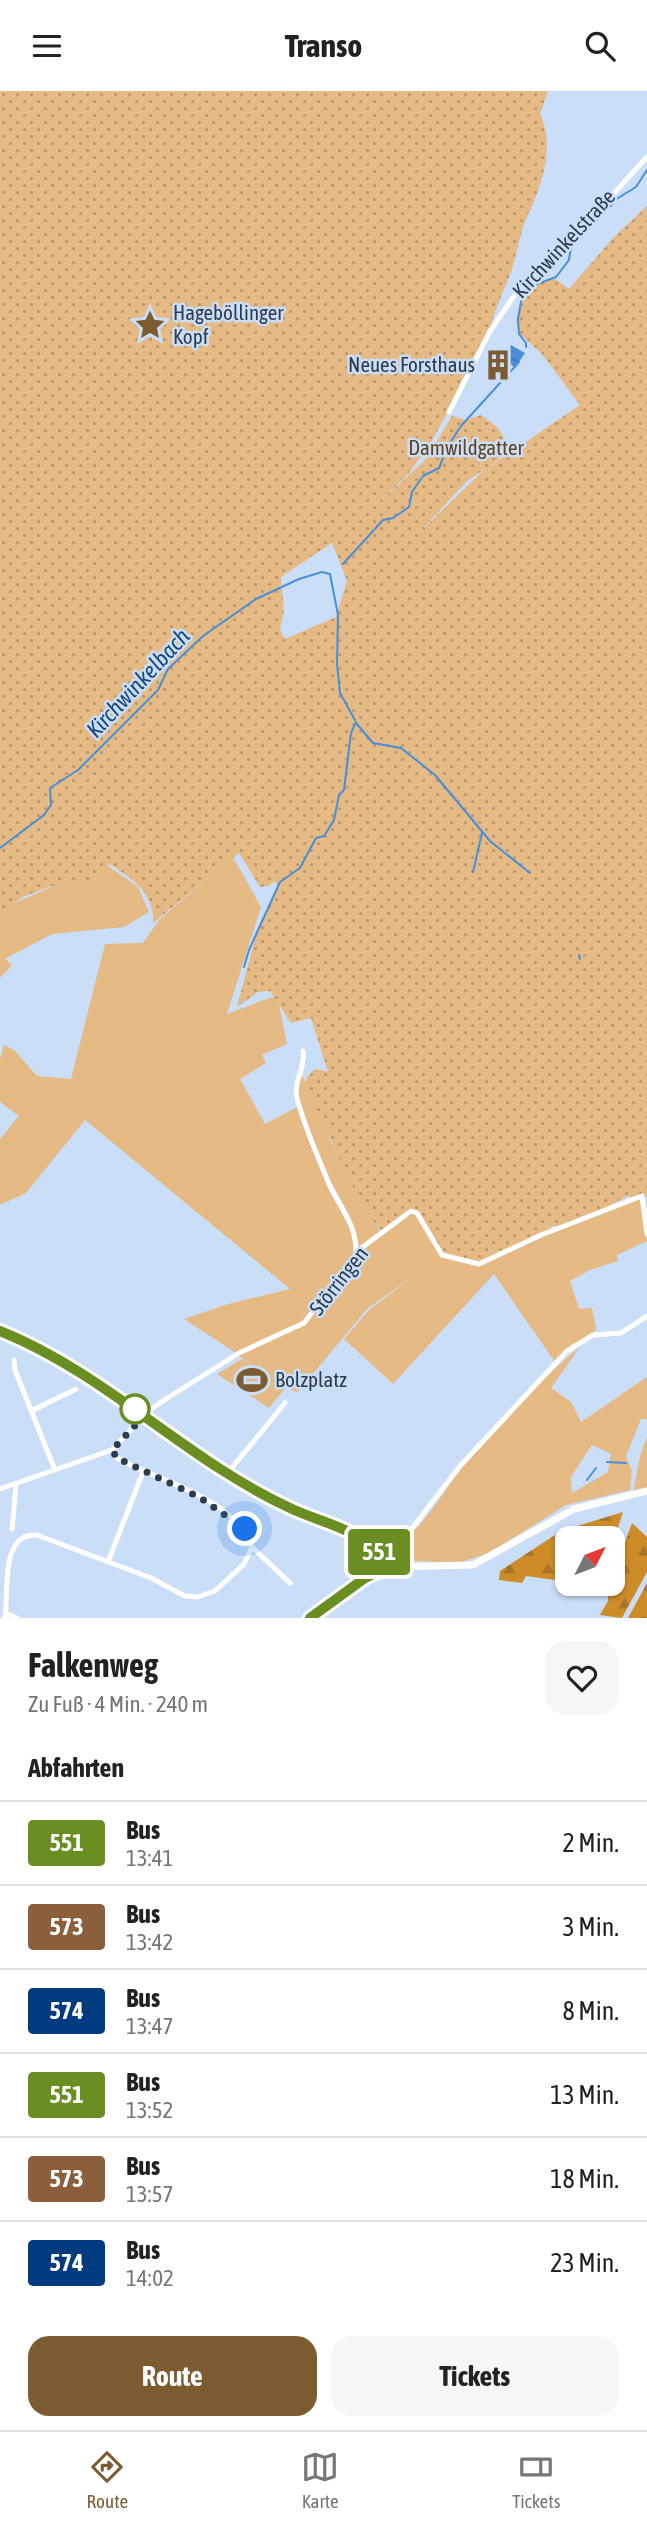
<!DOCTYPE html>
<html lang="de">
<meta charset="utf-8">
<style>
:root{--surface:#fff;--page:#f6f6f6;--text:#222;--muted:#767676;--line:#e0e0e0;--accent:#7c5b31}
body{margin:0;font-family:"Asap Condensed",sans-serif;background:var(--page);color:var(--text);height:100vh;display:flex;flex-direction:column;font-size:26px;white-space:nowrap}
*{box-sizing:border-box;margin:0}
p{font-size:23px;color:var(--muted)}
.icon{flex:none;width:38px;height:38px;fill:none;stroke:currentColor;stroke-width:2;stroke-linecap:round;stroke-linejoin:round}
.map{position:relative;height:1527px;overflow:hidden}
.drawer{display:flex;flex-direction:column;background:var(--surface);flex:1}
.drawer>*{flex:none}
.badge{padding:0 14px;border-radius:5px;font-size:24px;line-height:46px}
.needle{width:46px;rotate:48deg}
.buttons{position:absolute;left:555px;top:1435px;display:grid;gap:14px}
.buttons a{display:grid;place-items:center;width:70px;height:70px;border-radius:14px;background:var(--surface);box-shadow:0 2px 5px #0004;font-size:35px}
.you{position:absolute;width:35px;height:35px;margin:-18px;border:5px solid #fff;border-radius:50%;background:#1a73e8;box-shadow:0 0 0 10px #1a73e833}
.map>.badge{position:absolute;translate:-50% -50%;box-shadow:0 0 0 4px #fff}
h2{padding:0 28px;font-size:26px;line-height:63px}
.round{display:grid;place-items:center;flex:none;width:74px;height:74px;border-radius:21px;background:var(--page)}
.overview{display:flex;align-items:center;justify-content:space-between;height:119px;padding:0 28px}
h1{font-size:33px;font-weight:700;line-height:52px}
.primary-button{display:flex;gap:14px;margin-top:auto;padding:14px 28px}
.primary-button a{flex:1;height:80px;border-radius:21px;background:var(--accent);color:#fff;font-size:28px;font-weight:700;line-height:80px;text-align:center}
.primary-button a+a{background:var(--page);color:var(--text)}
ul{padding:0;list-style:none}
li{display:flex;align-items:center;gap:21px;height:84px;padding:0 28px;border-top:2px solid var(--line)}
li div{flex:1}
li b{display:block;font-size:26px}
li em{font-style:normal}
li .badge{min-width:77px;font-weight:700;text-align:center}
header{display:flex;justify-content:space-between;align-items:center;height:91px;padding:0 28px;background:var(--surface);font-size:32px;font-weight:700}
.tab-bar{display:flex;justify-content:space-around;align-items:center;height:98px;border-top:2px solid var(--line);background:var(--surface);font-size:19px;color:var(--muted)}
.tab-bar a{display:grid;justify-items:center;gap:4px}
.tab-bar .on{color:var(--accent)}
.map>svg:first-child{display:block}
.green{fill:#e5ba85;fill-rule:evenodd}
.forest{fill:url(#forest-firs)}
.park{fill:url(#park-dots);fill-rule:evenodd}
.water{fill:url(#water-waves)}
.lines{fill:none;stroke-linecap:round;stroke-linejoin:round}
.stream{stroke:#488fda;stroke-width:2}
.minor{stroke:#fff;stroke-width:5}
.tertiary{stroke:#fff;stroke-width:7}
.line-casing{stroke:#fff;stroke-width:16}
.line{stroke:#6b8e23;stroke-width:10}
.walk{stroke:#2e3c4c;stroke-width:7;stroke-dasharray:0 12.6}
.stop-dot{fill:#fff;stroke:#6b8e23;stroke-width:3.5}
.labels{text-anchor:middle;stroke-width:5;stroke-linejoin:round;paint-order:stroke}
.street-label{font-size:21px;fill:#2e3c4c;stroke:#cadef7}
.poi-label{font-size:21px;fill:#2e3c4c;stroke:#cadef7;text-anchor:start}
.park-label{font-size:21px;fill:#60441f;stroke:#cadef7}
.water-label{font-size:23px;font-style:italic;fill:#194a7c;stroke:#cadef7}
</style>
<header><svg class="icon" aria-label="menu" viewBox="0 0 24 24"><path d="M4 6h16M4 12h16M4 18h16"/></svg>Transo<svg class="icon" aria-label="search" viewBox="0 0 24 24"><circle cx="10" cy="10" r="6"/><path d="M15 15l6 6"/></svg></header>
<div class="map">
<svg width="647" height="1527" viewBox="0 0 647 1527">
<defs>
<pattern id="forest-firs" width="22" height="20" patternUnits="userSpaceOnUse" patternTransform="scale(1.75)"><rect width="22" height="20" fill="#ce8c28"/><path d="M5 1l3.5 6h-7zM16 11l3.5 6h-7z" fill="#a87425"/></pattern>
<pattern id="park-dots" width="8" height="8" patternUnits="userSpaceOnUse" patternTransform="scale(1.75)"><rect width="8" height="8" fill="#e5ba85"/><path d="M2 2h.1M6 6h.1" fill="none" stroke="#ba986f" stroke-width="1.8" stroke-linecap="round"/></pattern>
<pattern id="water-waves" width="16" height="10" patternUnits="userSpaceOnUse" patternTransform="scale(1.75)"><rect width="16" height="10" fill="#488fda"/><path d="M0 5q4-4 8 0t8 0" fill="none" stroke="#3c76b3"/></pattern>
</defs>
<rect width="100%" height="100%" fill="#cadef7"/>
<!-- green -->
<path class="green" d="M233 766 261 816 227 923 277 904 287 953 262 964 266 972 240 988 265 1033 299 1015 353 1142 354 1161 312 1224 304 1231 236 1262 184 1228 228 1213 290 1198 85 1029 26 1102 0 1114V1048L19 1025 0 1011V968L4 954 14 959 37 985 71 988 105 853 143 852 160 828Z
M104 772 138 796 149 821 124 836 52 843 5 868 12 874 0 887V819Z
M302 984 332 1053 380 1141 357 1159 349 1124 323 1075 299 1008 298 995Z
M641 1106 647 1150 617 1164 618 1170 590 1179 570 1190 579 1218 592 1217 596 1237 593 1244 555 1271 494 1183 393 1293 344 1248 369 1219 418 1182 367 1218 297 1302 237 1264 305 1233 356 1163 412 1121 561 1138Z
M580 1256 551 1297 571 1311 581 1331 647 1286V1328H641L626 1365 632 1380 630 1399 566 1414 489 1462 458 1472 400 1469 387 1460C421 1444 439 1405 462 1377 498 1334 537 1291 580 1256ZM592 1354 611 1363 608 1381 572 1402 571 1386Z
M242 1268 287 1295 269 1317 217 1283Z
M647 1346V1399L633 1402 640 1365Z"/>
<!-- forest -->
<path class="forest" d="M623 1421 613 1452 612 1447H567V1493H599L596 1503 555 1489 526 1485 522 1492 499 1489 500 1480 561 1440Z
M632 1432 647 1446V1481L622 1527 600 1524 608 1510V1498Z
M647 1492V1527H628Z"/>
<!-- park -->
<path class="park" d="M0 0H548L540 23C556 56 541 96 527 126 520 142 517 162 512 178 504 201 492 221 490 245L430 353 409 382 373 417 425 369 452 325 465 329 481 324 497 336 511 358 489 376 580 314 542 263 519 242 516 229 526 200 533 192 554 187 569 198 614 146 647 115V1105L640 1110 628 1105 574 1133 547 1136 506 1164 475 1176 448 1168 413 1123 383 1143 360 1111 305 994 307 986 315 978 328 981 311 927 291 932 270 900 258 901 237 916 258 836 278 795 274 790 269 795 260 796 239 762 153 832C155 802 132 787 109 773L88 791 51 795 23 806 0 824ZM486 377 419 442 466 391ZM332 452 347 490 336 526 285 548 280 539 284 519 281 486Z"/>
<!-- water -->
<path class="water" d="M511 254 525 262 515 277 506 269Z"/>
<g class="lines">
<!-- stream -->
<path class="stream" d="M526 256V252L519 243 518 228 521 211 529 196 556 186 569 169 571 156 618 107 636 96 647 79
M343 473 383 429 393 427 409 416 412 401 423 385 439 377 448 355 461 335 519 271
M356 632 373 652 401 657 435 684 490 750 530 782
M0 757 44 724 51 714 50 697 78 679 158 599 168 578 203 545 256 508 299 488 322 481 330 483 338 524 337 573 340 602 355 629
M473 781 482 742
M579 864 580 868
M244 876 249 859 280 791 300 777 316 747 324 745 334 729 339 704 344 699 351 642 356 631
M607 1371 626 1372
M587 1389 596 1377"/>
<!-- minor -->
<path class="minor" d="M449 321 490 240 521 195 577 143 647 66
M303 960C306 977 293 990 297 1007 304 1035 318 1066 329 1093 340 1117 357 1134 356 1162
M0 1240C107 1283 186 1369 290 1417 323 1433 372 1440 387 1476
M14 1269 15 1279 55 1379
M31 1320 76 1298
M226 1384 285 1312
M0 1398 112 1359 148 1320 169 1306 239 1262 304 1232 360 1158 411 1120 417 1122 442 1164 479 1173 541 1144 642 1105 647 1143
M12 1438 16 1395
M252 1456 290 1492
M379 1460 403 1449 460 1375 567 1260 593 1244 621 1242 647 1225
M108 1471 143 1381
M5 1522 17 1527
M5 1527C9 1497 0 1442 37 1444L151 1487 185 1505 197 1506 215 1500 244 1473 252 1456C234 1406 160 1391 117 1367L112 1359"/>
<!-- tertiary -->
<path class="tertiary" d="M310 1527 365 1487 387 1476 473 1474 574 1418 647 1400"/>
</g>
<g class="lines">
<!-- line casing -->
<g class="line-casing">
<path id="line" d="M0 1240C107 1283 186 1369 290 1417 323 1433 372 1440 387 1476L365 1487 310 1527"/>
</g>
<!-- line -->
<use href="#line" class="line"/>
<!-- walk -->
<path class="walk" d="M135 1318 144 1325 112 1359 117 1367 199 1406 245 1438"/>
</g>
<!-- icons -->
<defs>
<g id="sight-bare" transform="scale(2.415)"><path d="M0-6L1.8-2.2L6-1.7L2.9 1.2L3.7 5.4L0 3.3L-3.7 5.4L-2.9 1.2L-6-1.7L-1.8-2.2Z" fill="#7c5b31" stroke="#cadef7" stroke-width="2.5" paint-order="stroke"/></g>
<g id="building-bare" transform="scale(2.415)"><path d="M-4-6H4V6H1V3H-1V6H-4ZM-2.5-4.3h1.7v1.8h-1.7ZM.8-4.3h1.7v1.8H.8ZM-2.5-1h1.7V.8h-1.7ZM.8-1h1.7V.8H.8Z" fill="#7c5b31" stroke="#cadef7" stroke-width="2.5" paint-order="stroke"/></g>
<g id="stadium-bare" transform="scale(2.415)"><path d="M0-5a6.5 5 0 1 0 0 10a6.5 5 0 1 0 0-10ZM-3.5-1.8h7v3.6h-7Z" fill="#7c5b31" stroke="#cadef7" stroke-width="2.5" paint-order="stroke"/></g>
</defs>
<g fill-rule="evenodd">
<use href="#sight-bare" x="150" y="234"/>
<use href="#building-bare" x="498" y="274"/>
<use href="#stadium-bare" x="252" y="1289"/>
</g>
<!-- markers -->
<circle class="stop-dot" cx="135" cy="1318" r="14"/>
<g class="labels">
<!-- street labels -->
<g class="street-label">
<text transform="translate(564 153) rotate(-47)" y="7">Kirchwinkelstraße</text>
<text transform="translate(339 1190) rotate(-52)" y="7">Störringen</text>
</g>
<!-- poi labels -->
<g class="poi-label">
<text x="173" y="229">Hageböllinger<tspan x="173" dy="24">Kopf</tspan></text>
<text x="475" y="281" text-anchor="end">Neues Forsthaus</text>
<text x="275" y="1296">Bolzplatz</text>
</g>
<!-- park labels -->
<g class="park-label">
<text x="466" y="364">Damwildgatter</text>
</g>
<!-- water labels -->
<g class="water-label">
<text transform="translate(138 592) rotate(-47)" y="8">Kirchwinkelbach</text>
</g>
</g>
</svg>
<div class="buttons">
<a><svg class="needle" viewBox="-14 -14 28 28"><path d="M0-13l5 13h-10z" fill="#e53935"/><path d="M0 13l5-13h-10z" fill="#767676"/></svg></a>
</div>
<div class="you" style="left:245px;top:1438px"></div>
<b class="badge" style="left:379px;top:1461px;background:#6b8e23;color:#fff">551</b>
</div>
<section class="drawer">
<div class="overview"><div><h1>Falkenweg</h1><p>Zu Fuß · 4 Min. · 240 m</p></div><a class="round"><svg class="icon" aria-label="heart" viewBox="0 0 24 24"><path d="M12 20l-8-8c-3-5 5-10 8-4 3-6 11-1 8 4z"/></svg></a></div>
<h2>Abfahrten</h2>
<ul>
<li><span class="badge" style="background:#6b8e23;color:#fff">551</span><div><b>Bus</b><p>13:41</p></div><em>2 Min.</em></li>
<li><span class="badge" style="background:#8b5e3c;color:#fff">573</span><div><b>Bus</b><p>13:42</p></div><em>3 Min.</em></li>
<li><span class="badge" style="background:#003b80;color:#fff">574</span><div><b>Bus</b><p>13:47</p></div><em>8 Min.</em></li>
<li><span class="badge" style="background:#6b8e23;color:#fff">551</span><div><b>Bus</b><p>13:52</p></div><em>13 Min.</em></li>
<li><span class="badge" style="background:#8b5e3c;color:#fff">573</span><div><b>Bus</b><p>13:57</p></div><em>18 Min.</em></li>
<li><span class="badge" style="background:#003b80;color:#fff">574</span><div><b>Bus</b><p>14:02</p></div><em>23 Min.</em></li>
</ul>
<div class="primary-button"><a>Route</a><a>Tickets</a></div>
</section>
<nav class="tab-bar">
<a class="on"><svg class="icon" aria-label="directions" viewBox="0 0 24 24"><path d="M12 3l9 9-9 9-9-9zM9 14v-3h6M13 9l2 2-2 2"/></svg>Route</a>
<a><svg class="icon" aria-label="map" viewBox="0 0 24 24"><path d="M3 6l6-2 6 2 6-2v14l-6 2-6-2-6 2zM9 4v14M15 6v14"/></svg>Karte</a>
<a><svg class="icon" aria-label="tickets" viewBox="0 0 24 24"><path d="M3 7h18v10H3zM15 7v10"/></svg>Tickets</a>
</nav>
